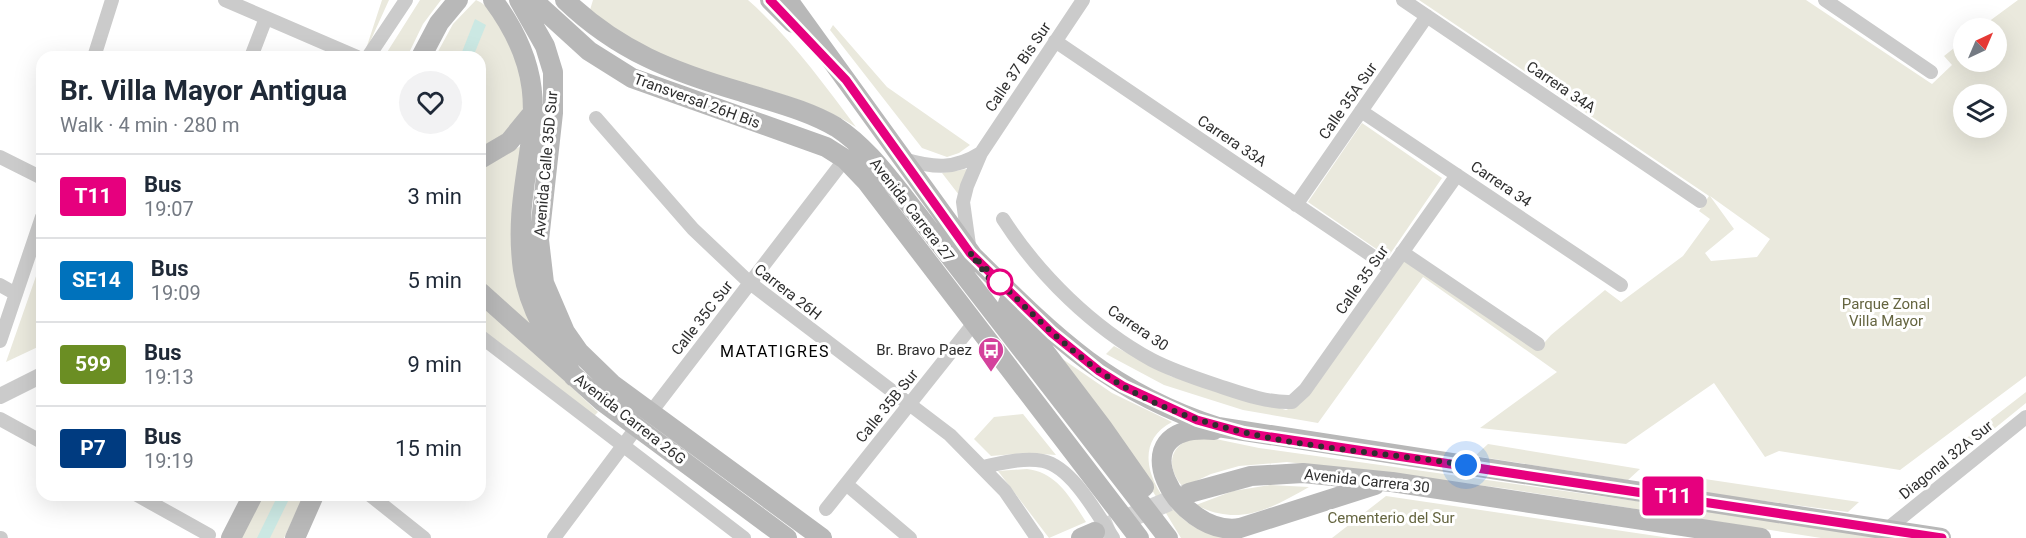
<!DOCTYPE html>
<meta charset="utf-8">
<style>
:root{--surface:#fff;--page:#f2f2f3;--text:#1f2937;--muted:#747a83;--line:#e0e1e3}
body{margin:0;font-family:Roboto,sans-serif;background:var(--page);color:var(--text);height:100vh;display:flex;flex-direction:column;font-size:22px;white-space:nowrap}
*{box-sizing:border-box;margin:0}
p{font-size:20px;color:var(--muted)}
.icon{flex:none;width:33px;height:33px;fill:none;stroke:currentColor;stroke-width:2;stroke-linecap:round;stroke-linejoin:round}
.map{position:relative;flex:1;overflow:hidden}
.details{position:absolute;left:36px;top:51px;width:450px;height:450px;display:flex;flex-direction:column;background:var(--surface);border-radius:18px;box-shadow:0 6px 24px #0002}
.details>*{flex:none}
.badge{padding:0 12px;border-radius:4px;font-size:21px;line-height:39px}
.needle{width:39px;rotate:44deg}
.buttons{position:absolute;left:1953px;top:18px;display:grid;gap:12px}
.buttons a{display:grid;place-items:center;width:54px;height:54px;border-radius:50%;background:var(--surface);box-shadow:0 6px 24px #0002;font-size:30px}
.you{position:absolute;width:30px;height:30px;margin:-15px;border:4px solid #fff;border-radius:50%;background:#1a73e8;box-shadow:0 0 0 9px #1a73e833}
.map>.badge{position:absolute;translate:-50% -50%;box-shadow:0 0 0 3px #fff}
.round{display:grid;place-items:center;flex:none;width:63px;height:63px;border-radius:32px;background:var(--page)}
.head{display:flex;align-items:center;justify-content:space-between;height:102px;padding:0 24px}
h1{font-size:28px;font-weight:700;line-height:45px}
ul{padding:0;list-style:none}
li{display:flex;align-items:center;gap:18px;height:84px;padding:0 24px;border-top:2px solid var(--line)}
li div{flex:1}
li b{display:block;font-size:22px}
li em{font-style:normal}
li .badge{min-width:66px;font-weight:700;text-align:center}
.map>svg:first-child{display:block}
.green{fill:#eae9dd;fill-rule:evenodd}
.water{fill:#cbe8e3}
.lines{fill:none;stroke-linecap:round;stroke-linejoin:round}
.secondary-tunnel{stroke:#d5d5d5;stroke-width:20;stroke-dasharray:20 10;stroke-linecap:butt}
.minor{stroke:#cbcbcb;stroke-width:14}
.tertiary{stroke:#cbcbcb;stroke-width:16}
.secondary{stroke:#b8b8b8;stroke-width:20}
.line-casing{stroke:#fff;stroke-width:14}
.line{stroke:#e6007e;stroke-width:9}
.walk{stroke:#2e2e2e;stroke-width:6;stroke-dasharray:0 10.8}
.stop-dot{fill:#fff;stroke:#e6007e;stroke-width:3}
.labels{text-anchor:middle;stroke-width:6;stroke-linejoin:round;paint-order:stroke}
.street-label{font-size:15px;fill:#2e2e2e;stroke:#fff}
.park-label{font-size:15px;fill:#656540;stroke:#fff}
.poi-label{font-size:15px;fill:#2e2e2e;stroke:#fff;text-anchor:end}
.neighbourhood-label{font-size:16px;letter-spacing:1.5px;fill:#000;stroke:#fff}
</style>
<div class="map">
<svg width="2026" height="538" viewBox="0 0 2026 538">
<rect width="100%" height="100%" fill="#fff"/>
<!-- green -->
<path class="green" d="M382 0H389L364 55Z
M420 0H441L423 24 407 57H384Z
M476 0C509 14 533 87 520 120 513 135 494 142 480 151V57H435L453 24Z
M593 0H748C790 37 823 83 856 127 799 91 734 85 672 60 642 48 615 29 590 10Z
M1419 0H1806L1932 84 1952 65 1944 56 1963 41 1964 62H1996V28H1980L2018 0H2026V376L1900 470 1779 451 1765 457 1714 383 1626 444 1480 428 1557 372 1423 277 1318 423 1243 410 1164 385 1106 354 1114 346 1170 376 1286 410 1300 404 1306 397 1404 257 1539 349 1551 335 1605 290 1621 302 1683 256 1710 219 1699 211 1709 196ZM1964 94H1996V128H1964ZM1710 196 1770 239 1757 257 1711 261 1705 253 1734 229Z
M833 25 887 87 970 145 959 153 947 157 922 148 830 30Z
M1362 123 1442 178 1388 257 1308 202Z
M524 144C514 218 503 257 533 329L480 283V170Z
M967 169 959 195 942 173Z
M42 259V345L6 362Z
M480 302 598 412 593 417 480 331Z
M1051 351 1112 393 1172 422C1122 448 1162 510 1198 529 1208 534 1219 535 1230 536L1229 538H1181L1152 490Z
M2026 392V403L1911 496 1898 499 1959 451V444Z
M1023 414 1056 455 1027 453 991 456 974 439 994 417Z
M1211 438 1259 448 1898 538H1821L1502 488 1287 462 1239 466 1211 474 1183 487C1169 472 1166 450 1188 440 1194 437 1204 438 1211 438Z
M1488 444 1640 469 1628 480 1475 456Z
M1027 469C1057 472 1071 499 1086 522L1049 538 998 471Z
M1698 478 1859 502 1848 512 1680 490Z
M1270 485 1309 487C1270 509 1239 527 1196 505L1233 491Z
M260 495H304L284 538H238Z
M1386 496 1670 538H1332Z"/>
<!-- water -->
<path class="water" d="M475 19 486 25 473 57H460Z
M278 495H291L270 538H257Z"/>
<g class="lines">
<!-- secondary-tunnel -->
<path class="secondary-tunnel" d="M1095 532 1189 493"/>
<!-- minor -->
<path class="minor" d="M225 0 357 57
M1403 0 1700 201
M1825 0 1931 72
M1055 41 1390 268
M94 57 112 0
M251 57 266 18
M368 57 406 0
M1361 111 1621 285
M596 118 693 229 750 283 950 435 1005 491 1037 538
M0 157 42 178
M903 159C934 168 954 170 981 153
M1296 205 1427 16
M1003 219C1039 275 1093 328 1152 360 1175 372 1201 380 1225 388 1246 395 1270 403 1292 402L1305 390 1457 175
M969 245 963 202 967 186 981 153 1083 0
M1402 252 1538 344
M0 285 16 294
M480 336 744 538
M0 341 42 217
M651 412 845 159
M0 419 42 442
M983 467C1002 463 1024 457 1043 461 1072 467 1097 514 1113 538
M846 484 910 538
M137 495 209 535
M370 495 424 538
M826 509 974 323
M1886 530 2026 417
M0 538H1
M554 538 637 427"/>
<!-- tertiary -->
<path class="tertiary" d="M0 396 42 375"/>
<!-- secondary -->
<path class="secondary" d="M493 0C571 105 508 161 523 270 529 310 551 344 574 377
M519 0 545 46 553 72V113L539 240 544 283 565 332 579 352 612 384 822 538
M533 0 589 51 632 78 826 147 845 159 866 181 1139 538
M565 0C618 51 673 72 742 92 773 102 807 110 836 127 862 144 881 168 900 192L1168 538
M770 0 793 23
M788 0 978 263
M421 57 439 23 458 0
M480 159 509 142 535 110
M970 253C1051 333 1106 391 1218 427L1941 538
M480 292 603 402 787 538
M1008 303 1102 427 1144 487
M1214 430C1114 422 1177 538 1240 528L1375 485
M1189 493 1251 476 1303 473 1392 482 1761 538
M231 538 253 495
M295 538 314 495
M1081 538 1095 532"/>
</g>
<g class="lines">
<!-- line casing -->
<g class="line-casing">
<path id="line" d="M770 0 846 80 970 253 1052 333 1099 371 1123 386 1197 420 1244 433 1942 538"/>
</g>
<!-- line -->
<use href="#line" class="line"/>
<!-- walk -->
<path class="walk" d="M1000 282 997 289 970 253C1012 293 1051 336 1098 370 1204 446 1341 446 1466 465"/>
</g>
<!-- icons -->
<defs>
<g id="bus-pin" transform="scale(1.35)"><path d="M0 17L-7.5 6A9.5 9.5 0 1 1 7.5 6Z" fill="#d4429c" stroke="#fff"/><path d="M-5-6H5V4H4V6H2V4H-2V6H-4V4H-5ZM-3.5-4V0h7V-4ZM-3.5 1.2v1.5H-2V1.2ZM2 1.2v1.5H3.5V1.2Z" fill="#fff"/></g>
</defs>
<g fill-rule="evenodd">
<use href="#bus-pin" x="991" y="350"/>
</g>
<!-- markers -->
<circle class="stop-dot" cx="1000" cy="282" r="12"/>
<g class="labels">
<!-- street labels -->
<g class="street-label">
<text transform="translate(1018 67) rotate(-56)" y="5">Calle 37 Bis Sur</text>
<text transform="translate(1561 87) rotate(34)" y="5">Carrera 34A</text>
<text transform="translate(697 101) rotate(20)" y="5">Transversal 26H Bis</text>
<text transform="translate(1348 101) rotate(-55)" y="5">Calle 35A Sur</text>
<text transform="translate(1232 141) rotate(34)" y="5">Carrera 33A</text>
<text transform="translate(546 164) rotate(-85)" y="5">Avenida Calle 35D Sur</text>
<text transform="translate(1501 184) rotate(34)" y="5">Carrera 34</text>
<text transform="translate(912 210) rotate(52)" y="5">Avenida Carrera 27</text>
<text transform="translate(1362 280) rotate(-55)" y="5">Calle 35 Sur</text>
<text transform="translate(788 292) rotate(38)" y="5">Carrera 26H</text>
<text transform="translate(702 318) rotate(-52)" y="5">Calle 35C Sur</text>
<text transform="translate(1138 328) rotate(34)" y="5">Carrera 30</text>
<text transform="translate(887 406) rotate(-51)" y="5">Calle 35B Sur</text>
<text transform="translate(630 419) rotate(38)" y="5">Avenida Carrera 26G</text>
<text transform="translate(1946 460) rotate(-39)" y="5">Diagonal 32A Sur</text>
<text transform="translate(1367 481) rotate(6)" y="5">Avenida Carrera 30</text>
</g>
<!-- park labels -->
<g class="park-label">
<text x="1886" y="309">Parque Zonal<tspan x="1886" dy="17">Villa Mayor</tspan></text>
<text x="1391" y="523">Cementerio del Sur</text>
</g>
<!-- poi labels -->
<g class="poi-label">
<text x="972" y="355">Br. Bravo Paez</text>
</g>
<!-- neighbourhood labels -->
<g class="neighbourhood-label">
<text x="775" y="357">MATATIGRES</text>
</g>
</g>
</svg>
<div class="buttons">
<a><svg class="needle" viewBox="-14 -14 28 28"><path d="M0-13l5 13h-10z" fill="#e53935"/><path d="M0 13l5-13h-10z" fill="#747a83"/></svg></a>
<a><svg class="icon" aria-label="layers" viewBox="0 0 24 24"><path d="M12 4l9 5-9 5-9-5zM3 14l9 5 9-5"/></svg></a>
</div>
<div class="you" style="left:1466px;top:465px"></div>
<b class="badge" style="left:1673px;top:496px;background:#e6007e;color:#fff">T11</b>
<section class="details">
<div class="head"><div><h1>Br. Villa Mayor Antigua</h1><p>Walk · 4 min · 280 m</p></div><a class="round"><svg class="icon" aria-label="heart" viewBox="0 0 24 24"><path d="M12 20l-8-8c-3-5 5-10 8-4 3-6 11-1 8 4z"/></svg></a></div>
<ul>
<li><span class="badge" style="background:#e6007e;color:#fff">T11</span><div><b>Bus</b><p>19:07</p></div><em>3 min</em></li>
<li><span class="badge" style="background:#0072bc;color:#fff">SE14</span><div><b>Bus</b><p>19:09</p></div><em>5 min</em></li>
<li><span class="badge" style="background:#6b8e23;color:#fff">599</span><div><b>Bus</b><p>19:13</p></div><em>9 min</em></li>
<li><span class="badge" style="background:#003b80;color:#fff">P7</span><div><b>Bus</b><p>19:19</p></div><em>15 min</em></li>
</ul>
</section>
</div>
